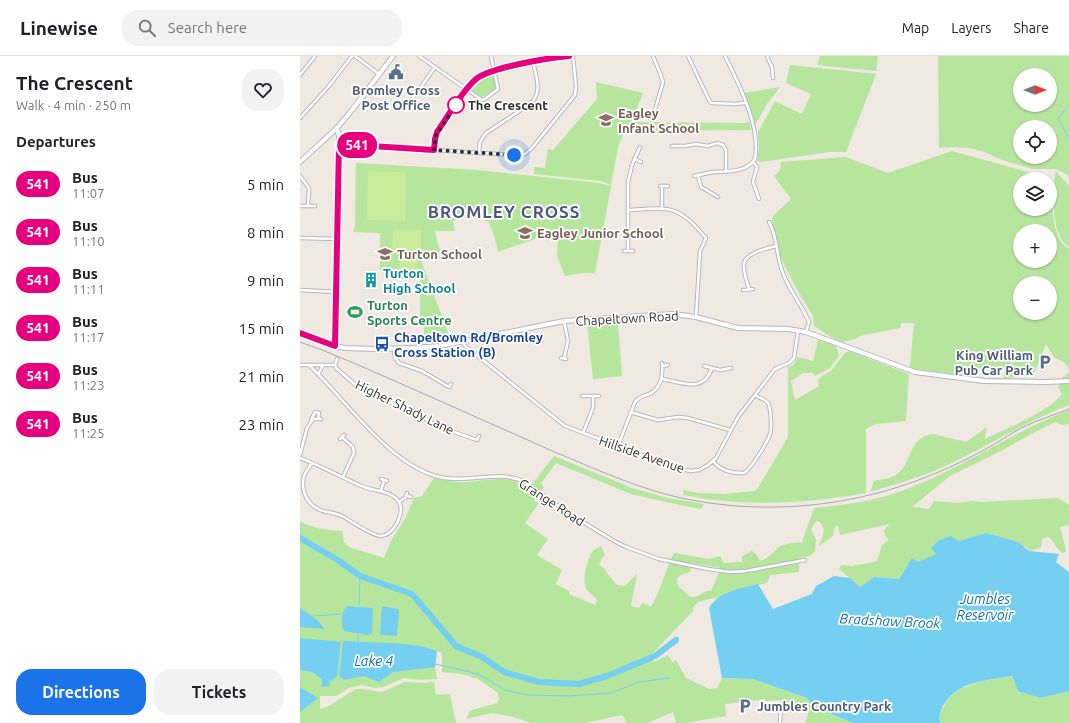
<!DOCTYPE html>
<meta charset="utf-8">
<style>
:root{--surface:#fff;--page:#f2f2f2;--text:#202124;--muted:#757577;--line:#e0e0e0;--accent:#1a73e8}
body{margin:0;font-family:Ubuntu,sans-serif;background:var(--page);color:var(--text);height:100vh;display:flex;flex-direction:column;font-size:15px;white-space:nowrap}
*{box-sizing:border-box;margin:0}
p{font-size:13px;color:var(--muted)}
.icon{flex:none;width:22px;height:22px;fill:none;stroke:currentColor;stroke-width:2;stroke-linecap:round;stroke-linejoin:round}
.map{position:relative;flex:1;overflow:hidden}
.details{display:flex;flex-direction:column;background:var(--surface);width:300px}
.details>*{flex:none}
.badge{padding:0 8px;border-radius:13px;font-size:14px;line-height:26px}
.needle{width:26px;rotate:90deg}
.fabs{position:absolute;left:713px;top:12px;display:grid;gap:8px}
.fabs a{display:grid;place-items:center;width:44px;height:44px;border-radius:50%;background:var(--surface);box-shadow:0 1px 3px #0004;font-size:20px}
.you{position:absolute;width:20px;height:20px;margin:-10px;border:3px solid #fff;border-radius:50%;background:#1a73e8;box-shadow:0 0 0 6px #1a73e833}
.map>.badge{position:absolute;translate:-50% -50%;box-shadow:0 0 0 2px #fff}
h2{padding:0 16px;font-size:15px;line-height:36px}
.round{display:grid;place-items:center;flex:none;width:42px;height:42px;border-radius:16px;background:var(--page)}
.summary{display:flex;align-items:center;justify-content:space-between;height:68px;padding:0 16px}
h1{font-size:19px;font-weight:700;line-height:30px}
.primary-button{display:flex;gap:8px;margin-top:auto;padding:8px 16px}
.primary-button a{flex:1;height:46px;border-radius:16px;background:var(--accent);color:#fff;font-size:16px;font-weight:700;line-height:46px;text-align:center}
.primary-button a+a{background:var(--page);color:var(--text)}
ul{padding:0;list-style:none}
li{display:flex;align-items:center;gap:12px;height:48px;padding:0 16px}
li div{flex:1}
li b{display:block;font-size:15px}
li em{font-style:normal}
li .badge{min-width:44px;font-weight:700;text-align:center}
header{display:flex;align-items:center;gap:24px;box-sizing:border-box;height:56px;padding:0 20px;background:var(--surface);border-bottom:1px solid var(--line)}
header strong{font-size:19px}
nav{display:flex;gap:22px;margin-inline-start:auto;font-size:14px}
.search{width:280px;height:36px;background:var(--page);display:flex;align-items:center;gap:10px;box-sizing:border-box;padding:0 14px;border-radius:16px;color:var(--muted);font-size:15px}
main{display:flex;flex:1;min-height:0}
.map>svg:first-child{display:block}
.green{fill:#b6e59e;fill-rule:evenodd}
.pitch{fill:#c9ec9a}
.water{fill:#75cff0}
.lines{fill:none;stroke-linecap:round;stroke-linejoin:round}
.stream{stroke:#75cff0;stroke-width:1}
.river{stroke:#75cff0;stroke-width:6}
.street-casing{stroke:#b4b7c1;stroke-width:4.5}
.secondary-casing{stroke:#b4b7c1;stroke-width:6}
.street{stroke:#fff;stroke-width:2.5}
.secondary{stroke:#fff;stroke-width:4}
.rail{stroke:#a3a6b8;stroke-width:1}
.line-casing{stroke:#fff;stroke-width:9}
.line{stroke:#e6007e;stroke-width:6}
.walk{stroke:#2e2e2e;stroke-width:4;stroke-dasharray:0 7.2}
.stop-dot{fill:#fff;stroke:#e6007e;stroke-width:2}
.labels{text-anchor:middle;stroke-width:3.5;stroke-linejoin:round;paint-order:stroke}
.service-label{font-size:13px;font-weight:bold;fill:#4e5e75;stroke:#fff}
.stop-label{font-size:13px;font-weight:bold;fill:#2e2e2e;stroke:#fff;text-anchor:start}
.education-label{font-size:13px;font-weight:bold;fill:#785e54;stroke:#fff;text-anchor:start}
.culture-label{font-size:13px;font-weight:bold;fill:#0d838f;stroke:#fff;text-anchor:start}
.leisure-label{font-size:13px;font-weight:bold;fill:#27864d;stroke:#fff;text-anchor:start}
.street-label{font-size:13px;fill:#2e2e2e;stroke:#fff}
.transit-label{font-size:13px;font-weight:bold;fill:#164399;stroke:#fff;text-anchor:start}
.water-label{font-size:14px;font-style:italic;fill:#0d6fa3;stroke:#fff}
.district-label{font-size:17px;font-weight:bold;letter-spacing:1px;fill:#4d5680;stroke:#fff}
</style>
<header>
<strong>Linewise</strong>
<div class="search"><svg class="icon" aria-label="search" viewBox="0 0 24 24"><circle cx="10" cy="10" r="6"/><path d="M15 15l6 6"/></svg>Search here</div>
<nav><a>Map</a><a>Layers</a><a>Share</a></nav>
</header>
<main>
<section class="details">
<div class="summary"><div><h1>The Crescent</h1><p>Walk · 4 min · 250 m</p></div><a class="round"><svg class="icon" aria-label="heart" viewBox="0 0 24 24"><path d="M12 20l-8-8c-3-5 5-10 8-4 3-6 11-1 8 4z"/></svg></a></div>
<h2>Departures</h2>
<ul>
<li><span class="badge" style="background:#e6007e;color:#fff">541</span><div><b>Bus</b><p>11:07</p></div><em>5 min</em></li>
<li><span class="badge" style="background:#e6007e;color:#fff">541</span><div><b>Bus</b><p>11:10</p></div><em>8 min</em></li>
<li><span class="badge" style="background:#e6007e;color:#fff">541</span><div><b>Bus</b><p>11:11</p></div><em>9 min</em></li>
<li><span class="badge" style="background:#e6007e;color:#fff">541</span><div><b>Bus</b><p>11:17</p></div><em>15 min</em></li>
<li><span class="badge" style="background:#e6007e;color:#fff">541</span><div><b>Bus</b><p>11:23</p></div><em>21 min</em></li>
<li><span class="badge" style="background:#e6007e;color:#fff">541</span><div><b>Bus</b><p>11:25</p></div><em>23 min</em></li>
</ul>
<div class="primary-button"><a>Directions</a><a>Tickets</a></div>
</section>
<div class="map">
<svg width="769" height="667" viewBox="0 0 769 667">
<rect width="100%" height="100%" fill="#efe9e1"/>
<!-- green -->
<path class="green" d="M520 0H578L576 15 517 9Z
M638 0H769V120L756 113H733L702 104 685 96 669 92 654 91 639 92ZM720 19H750V49H720ZM720 71H750V101H720Z
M490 9 576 18 546 96H530L460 106 457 104 459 92 458 76 475 45 502 58 511 38 486 27Z
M193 18 197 32 181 42 170 34 180 25Z
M296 26 343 37 333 62 335 66 446 67 449 65 451 74 339 75 332 69 322 81 318 91 311 129 300 125 234 118V111L245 112 248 93 253 94 297 43Z
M480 31 467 48 455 69 445 37Z
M652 95 750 122 753 125C752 143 751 167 760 184 762 188 766 191 769 193V313L765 307 754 301 746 288 734 317 704 323V313L674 312V321L610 312 614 267H601L600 272 564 279 560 280 558 282 542 286 541 287 514 270 513 260 496 232 480 200 472 164 473 160 491 143 474 120 480 114 481 106 546 101 588 117ZM720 123H750V153H720ZM720 175H750V205H720ZM720 227H750V257H720Z
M56 107 177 114 299 127 311 130 295 217H281L265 220 257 200 258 175 198 196 194 179 188 165H185L182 158 153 165 155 175H135L140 196 120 202 150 282 124 283V267L120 266V223H94V215L80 214V177L53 176 55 170Z
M756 115 769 130V191C767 189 764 187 762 184 752 170 752 132 756 115Z
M318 266 322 320 293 323 287 268Z
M518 284 536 290 539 300 530 312 515 320 513 317H503L491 325 495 344 519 330 518 324 519 322 531 315 545 297 549 295 609 318 606 365 576 368 566 373V437C503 448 446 451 383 439V434L398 437 424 438 454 435 458 432 488 381V311L493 309 498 301 513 305Z
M769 316V349C730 364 694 386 656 405 629 419 599 427 570 436L574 425C581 423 590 423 596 419 613 408 607 381 633 378L666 386 687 371 685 383C705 373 749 356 762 338L758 331 763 321Z
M769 354V368L762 369 755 366 729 379 703 394 650 420 612 451 629 453 634 445 658 447 671 445 682 446 758 442 769 449V469L760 471 766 495 763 497C756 494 755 485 748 481L742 483 741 491 736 493 729 495 726 491 686 477 632 492 636 498 618 507 612 502 599 523 574 521 560 531 539 513 541 509 552 510 574 506 577 505 582 489 589 484 585 480 584 474 590 468 540 479 538 470 535 471 533 480 519 490C522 481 527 474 520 466L516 465 511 473 516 483 515 495 510 500 499 502V516L470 519 467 527 428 536 415 543 414 542 398 546 393 551 394 554 350 600 354 606 368 599 372 606 376 604 386 622 409 633 417 632 422 622 453 623 507 642C519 655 537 661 553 667H505L509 655 479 644 465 645V643L425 648 426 660 385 667H376L373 656 348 667H327L322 659 285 667H231L210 660 191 657 167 663 169 656 172 654 197 647 199 643 198 637 178 623 162 618 142 616V597L137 595 135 611 137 623 122 624 104 622 83 631 75 632 61 629 49 632 36 640H20V653L27 651 56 633H62L82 636 105 626 125 627 132 626 134 627 136 638 139 639 150 638 156 667H0V465C13 473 27 474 42 475L44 486 49 491 84 502 92 483 105 463 114 442 122 440 134 422C144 424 155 427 165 426 190 425 207 417 229 432L254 400 332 432 368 442 404 448 401 453 366 446 331 438 256 407 241 427 244 432 234 445 239 447 225 467 248 483 237 499 262 514 256 528 269 535V538L295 549 297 543C292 539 286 535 285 529 283 521 288 500 293 495 295 493 299 491 301 490L305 500 302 502 299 509 305 513 306 516 317 529 325 530 337 518 331 550 339 552 343 546 351 551C361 534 365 514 374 497L410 503 420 500 424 507 442 506V500L452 495 457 499 460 505C468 503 473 496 479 491 486 487 494 487 502 486L514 452C545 449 575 445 604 434 661 413 712 376 769 354ZM392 507 421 512 411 535C402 533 403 542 390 541L382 533H380C373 519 380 520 390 516Z
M712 620 718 635 740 642 769 635V667H640C639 659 640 657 644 650 656 626 688 625 712 620Z"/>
<!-- pitch -->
<path class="pitch" d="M68 115 106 116 105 165 67 164Z
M93 174H121V194L92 193Z
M100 203 118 204 117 223 99 222Z"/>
<!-- water -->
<path class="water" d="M686 477 718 486 729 495 759 498 756 506 769 516V635L740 642 718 635 712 620C700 622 678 625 668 629 653 635 637 650 640 667H553L531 658 512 648 507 642 453 623 422 622 409 552C420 534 440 533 458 528L473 553 512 538 516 530 534 520 550 522 560 531 574 521 599 523 612 502 618 506 636 498 631 492 639 484 651 480 658 485Z
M47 550 73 552 72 578 68 579 44 575C40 568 42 555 47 550Z
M82 550 98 553 99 555 97 580 80 579Z
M0 552 17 564 25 573 0 571Z
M0 582 41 586 37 620 30 626 29 630 22 631V623L12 616 0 614Z
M43 585C70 587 112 585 137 595L135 611 93 616 79 626 64 620 44 624 39 620Z
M0 631 18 642 0 656Z"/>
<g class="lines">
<!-- stream -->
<path class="stream" d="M769 49 758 62 769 82
M59 550 60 520
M13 560 43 558
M58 586V577
M135 608 170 616 182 620 205 634 229 639 268 640 311 637 339 626 369 622"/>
<!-- river -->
<path class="river" d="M0 482 36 503 60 520 112 538 156 590 182 601 204 616 239 626 279 628 307 620 355 600 376 584"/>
<!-- street casing -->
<g class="street-casing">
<path id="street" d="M55 0 79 18
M119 0 182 44 185 43 198 33 191 0
M388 0 409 44 411 47 435 48 445 47
M467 0 472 11 473 22
M0 19 15 0
M106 45 112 50
M109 48 135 11
M0 62 29 30 52 0
M352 64 363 26 360 17 353 0
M39 88 214 99 225 98 232 92 275 39 276 31 273 0
M372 90H385L396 88 408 90 417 87 423 89 426 94V116
M134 94 135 83 137 76C149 59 161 36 176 23 192 11 248 3 269 0
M179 97 180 86 186 77 230 48C243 37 236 20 233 6
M334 103 341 106
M453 106 457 111 453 126 459 143
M398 119 401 131 418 141
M0 120 9 132 8 150
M394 120C400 119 407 117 413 116 427 115 446 117 455 103 461 71 439 28 425 0
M360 130H368
M362 130V153
M0 150H15
M328 154C340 154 353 151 366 153 383 155 395 169 406 182L400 195 396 261
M469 166C478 181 476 201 483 217 489 234 502 249 509 266L506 276
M0 182 37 183
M324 195H333
M328 195V126L332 109 340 91
M449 233C447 226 443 216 444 208 445 197 467 192 476 190
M0 234 36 236
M443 234 453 233
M163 286 164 289 265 370 379 413 391 415 399 414 408 409 416 402 438 361 455 339 475 313 489 307 494 302 498 275
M94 293 95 302 99 307 122 315 149 331 151 328
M261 302 266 303
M264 302 268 285 264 265
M37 303 35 309 36 312 59 332 121 360 137 370 177 384 179 380
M0 309H35
M10 310C47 345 92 413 144 422 170 426 201 414 225 426L273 460 314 485 326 491 359 503 408 513 430 516 446 515 505 504
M362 310 368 309
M404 310 420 314 431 312
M19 317 23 309
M362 323C382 326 403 338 412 312
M282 340H299
M330 356 358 364 378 361 388 362 430 374
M11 364 15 356 19 357 18 363
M283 377 293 352V340
M43 382 53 391 54 397 43 421
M40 383 44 379
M318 390 335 346C339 341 343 340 349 338 362 332 363 319 362 307
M0 399 7 372 13 363H21
M0 402C22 410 42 422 64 431 74 435 84 434 93 440 95 441 98 444 99 446 105 457 94 479 81 480 73 480 52 466 44 461 37 457 30 457 23 455 8 450 0 436 4 420 6 415 9 411 12 407
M413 405C421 415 431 417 444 417 451 413 467 387 470 378 472 373 471 352 468 347 465 343 459 342 455 339
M81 423 87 425
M81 434 84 425
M107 440 111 441
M99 446 106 441 107 437
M480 667 481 650"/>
</g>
<!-- secondary casing -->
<g class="secondary-casing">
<path id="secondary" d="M0 106 37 72 52 54 93 0
M0 277 35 290 45 292 75 293 114 292 140 290 264 265 373 258 396 261 438 272 488 273 506 276 615 316 684 325 746 326 769 325
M35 290 39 100V80L37 72"/>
</g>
<!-- street -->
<use href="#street" class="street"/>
<!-- secondary -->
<use href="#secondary" class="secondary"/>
<!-- rail -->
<path class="rail" d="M0 286C33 297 64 312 95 325 149 349 203 373 257 397 303 416 348 437 397 445 459 456 525 452 585 435 620 425 653 411 684 394 697 387 710 378 723 371 738 364 754 359 769 353"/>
</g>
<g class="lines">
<!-- line casing -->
<g class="line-casing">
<path id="line" d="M0 277 35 290 39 88 134 94 135 83 137 76C149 59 161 36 176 23 192 11 248 2 269 0"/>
</g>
<!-- line -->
<use href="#line" class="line"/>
<!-- walk -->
<path class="walk" d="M156 49 136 79 134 94 214 99"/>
</g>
<!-- icons -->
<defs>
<g id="civic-bare" transform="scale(1.2)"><path d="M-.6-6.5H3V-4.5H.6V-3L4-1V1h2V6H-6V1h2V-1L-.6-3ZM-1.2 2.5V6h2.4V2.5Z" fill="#5c6f8a" stroke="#fff" stroke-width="2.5" paint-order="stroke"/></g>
<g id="school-bare" transform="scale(1.2)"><path d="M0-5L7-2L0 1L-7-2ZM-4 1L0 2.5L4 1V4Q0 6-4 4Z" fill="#8d6e63" stroke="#fff" stroke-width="2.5" paint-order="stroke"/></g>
<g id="building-bare" transform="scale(1.2)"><path d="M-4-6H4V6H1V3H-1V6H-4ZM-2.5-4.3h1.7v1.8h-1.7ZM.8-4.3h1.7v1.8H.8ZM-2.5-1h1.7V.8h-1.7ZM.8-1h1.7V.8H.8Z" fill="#0f9aa8" stroke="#fff" stroke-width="2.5" paint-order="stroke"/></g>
<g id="stadium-bare" transform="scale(1.2)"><path d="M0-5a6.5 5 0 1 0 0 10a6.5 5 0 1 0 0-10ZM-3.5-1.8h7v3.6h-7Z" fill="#2e9e5b" stroke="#fff" stroke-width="2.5" paint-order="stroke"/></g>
<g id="bus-bare" transform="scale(1.2)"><path d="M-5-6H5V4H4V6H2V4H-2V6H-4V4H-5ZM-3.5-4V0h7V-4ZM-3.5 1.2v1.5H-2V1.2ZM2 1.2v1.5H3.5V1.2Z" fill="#1a4fb4" stroke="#fff" stroke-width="2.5" paint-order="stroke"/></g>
<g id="parking-bare" transform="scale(1.2)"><path d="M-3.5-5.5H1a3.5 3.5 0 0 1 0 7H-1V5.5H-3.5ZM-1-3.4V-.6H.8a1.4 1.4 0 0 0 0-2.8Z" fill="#5c6f8a" stroke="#fff" stroke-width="2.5" paint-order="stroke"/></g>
</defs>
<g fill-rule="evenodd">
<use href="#civic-bare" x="96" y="16"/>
<use href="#school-bare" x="306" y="64"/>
<use href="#school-bare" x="225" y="177"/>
<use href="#school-bare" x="85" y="198"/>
<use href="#building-bare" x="71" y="224"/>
<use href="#stadium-bare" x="55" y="256"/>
<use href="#bus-bare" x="82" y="288"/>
<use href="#parking-bare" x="745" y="306"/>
<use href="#parking-bare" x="445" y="650"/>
</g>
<!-- markers -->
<circle class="stop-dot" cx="156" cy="49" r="8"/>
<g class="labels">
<!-- service labels -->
<g class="service-label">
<text x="96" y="39">Bromley Cross<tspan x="96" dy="15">Post Office</tspan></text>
<text x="733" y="304" text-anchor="end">King William<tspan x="733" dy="15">Pub Car Park</tspan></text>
<text x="457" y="655" text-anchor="start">Jumbles Country Park</text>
</g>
<!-- stop labels -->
<g class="stop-label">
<text x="168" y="54">The Crescent</text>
</g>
<!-- education labels -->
<g class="education-label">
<text x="318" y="62">Eagley<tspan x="318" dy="15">Infant School</tspan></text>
<text x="237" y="182">Eagley Junior School</text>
<text x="97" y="203">Turton School</text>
</g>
<!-- culture labels -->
<g class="culture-label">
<text x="83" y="222">Turton<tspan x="83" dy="15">High School</tspan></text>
</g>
<!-- leisure labels -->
<g class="leisure-label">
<text x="67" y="254">Turton<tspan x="67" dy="15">Sports Centre</tspan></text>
</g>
<!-- street labels -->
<g class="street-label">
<text transform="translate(327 262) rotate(-3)" y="5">Chapeltown Road</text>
<text transform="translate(105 351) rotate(26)" y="5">Higher Shady Lane</text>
<text transform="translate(342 398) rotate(19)" y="5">Hillside Avenue</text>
<text transform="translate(252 446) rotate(33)" y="5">Grange Road</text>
</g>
<!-- transit labels -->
<g class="transit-label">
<text x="94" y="286">Chapeltown Rd/Bromley<tspan x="94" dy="15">Cross Station (B)</tspan></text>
</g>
<!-- water labels -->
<g class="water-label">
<text x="685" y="548">Jumbles<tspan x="685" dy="16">Reservoir</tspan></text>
<text transform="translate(590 565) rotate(3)" y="5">Bradshaw Brook</text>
<text x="74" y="610">Lake 4</text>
</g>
<!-- district labels -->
<g class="district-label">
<text x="204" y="162">BROMLEY CROSS</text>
</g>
</g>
</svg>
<div class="fabs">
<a><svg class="needle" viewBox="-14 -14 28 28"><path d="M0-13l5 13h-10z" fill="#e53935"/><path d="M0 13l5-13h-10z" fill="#757577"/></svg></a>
<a><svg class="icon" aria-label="locate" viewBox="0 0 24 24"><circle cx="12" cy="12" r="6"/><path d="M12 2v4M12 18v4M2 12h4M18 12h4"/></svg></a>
<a><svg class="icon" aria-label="layers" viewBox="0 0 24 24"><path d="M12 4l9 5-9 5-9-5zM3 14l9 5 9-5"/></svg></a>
<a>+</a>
<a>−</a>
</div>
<div class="you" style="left:214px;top:99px"></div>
<b class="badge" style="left:57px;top:89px;background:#e6007e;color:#fff">541</b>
</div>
</main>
